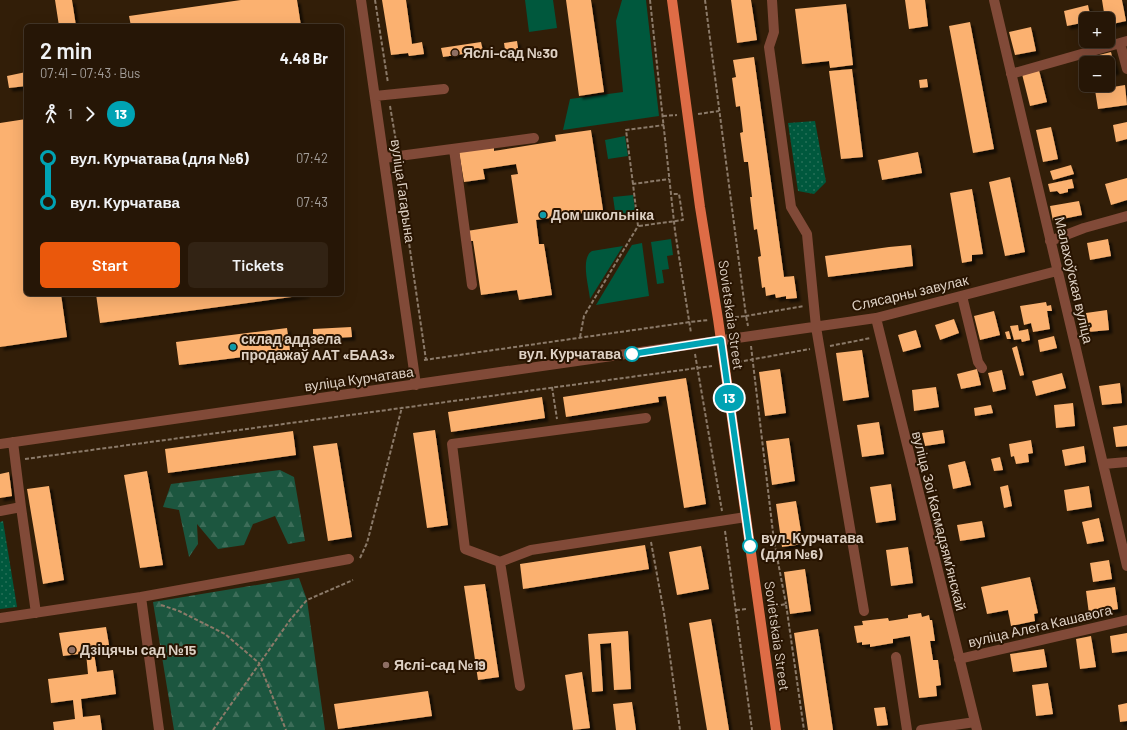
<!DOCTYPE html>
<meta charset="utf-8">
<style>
:root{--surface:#261606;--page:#322314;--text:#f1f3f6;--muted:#a49f9b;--line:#423528;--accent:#ea580c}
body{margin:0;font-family:Barlow,sans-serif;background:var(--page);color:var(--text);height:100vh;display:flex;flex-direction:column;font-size:15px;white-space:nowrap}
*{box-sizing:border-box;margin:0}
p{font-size:13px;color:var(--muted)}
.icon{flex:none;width:22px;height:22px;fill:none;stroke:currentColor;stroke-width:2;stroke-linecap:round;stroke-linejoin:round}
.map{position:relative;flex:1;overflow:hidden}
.details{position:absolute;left:24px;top:24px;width:320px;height:272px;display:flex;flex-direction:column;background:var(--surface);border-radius:6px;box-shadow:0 4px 16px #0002,0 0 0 1px var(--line)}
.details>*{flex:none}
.badge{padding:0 8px;border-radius:13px;font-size:14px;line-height:26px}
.controls{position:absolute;left:1079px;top:12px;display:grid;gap:8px}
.controls a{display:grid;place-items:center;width:36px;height:36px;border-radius:6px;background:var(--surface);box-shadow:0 4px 16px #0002,0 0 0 1px var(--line);font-size:20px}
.map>.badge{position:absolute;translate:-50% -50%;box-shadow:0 0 0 2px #fff}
.legs{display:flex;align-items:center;gap:6px;height:44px;padding:0 16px;font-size:13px}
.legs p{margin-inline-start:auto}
.overview{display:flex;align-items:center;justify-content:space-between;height:68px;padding:0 16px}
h1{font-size:22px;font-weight:600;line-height:30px}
.primary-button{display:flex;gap:8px;margin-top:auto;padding:8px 16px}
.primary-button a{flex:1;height:46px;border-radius:6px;background:var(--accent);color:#fff;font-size:16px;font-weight:600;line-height:46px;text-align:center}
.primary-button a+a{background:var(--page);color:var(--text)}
ul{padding:0 16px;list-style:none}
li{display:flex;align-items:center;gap:14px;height:44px;font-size:15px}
li i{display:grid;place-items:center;width:6px;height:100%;margin:0 5px;background:currentColor}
li i::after{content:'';width:10px;height:10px;margin:-5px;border:3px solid;border-radius:50%;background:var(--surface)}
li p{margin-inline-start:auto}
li:first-child i{background:linear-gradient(#0000 50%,currentColor 0)}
li:last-child i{background:linear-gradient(currentColor 50%,#0000 0)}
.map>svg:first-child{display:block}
.green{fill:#00583d}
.forest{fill:url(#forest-firs)}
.park{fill:url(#park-dots)}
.building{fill:#fbb16f;filter:url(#shadow)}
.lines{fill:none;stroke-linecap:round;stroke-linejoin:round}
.path{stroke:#8b7a69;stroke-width:2;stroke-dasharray:4 2;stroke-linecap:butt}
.minor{stroke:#814a38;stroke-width:10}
.major{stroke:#de6c46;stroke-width:10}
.line-1-casing{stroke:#fff;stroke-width:9}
.line-1{stroke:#00a3b4;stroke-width:6}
.education-dot{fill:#8d6e63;stroke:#281401;stroke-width:1.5}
.culture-dot{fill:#0f9aa8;stroke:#281401;stroke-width:1.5}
.stop-1-dot{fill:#fff;stroke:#00a3b4;stroke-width:2}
.labels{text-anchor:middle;stroke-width:4;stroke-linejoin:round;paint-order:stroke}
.poi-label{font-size:14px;font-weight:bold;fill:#ded1c4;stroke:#281401;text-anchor:start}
.street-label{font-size:14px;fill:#ded1c4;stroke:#281401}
.stop-label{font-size:14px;font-weight:bold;fill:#ded1c4;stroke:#281401;text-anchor:end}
</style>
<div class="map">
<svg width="1127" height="730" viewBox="0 0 1127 730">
<defs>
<pattern id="forest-firs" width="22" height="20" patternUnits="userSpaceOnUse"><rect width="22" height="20" fill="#1c563f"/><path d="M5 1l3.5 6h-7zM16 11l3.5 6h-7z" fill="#3d6d59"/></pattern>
<pattern id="park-dots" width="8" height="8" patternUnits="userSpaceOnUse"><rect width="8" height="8" fill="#00583d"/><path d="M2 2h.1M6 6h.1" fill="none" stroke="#256f57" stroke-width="1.8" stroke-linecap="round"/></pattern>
<filter id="shadow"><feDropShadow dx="3.5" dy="3.5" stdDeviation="1" flood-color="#0009"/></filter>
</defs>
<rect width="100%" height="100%" fill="#321e08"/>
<!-- green -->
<path class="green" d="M525 0H553L557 28 529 32Z
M622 0H646L659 116 563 130 570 99 623 92 616 21Z
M625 136 628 156 608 159 605 140Z
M633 195 636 216 616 218 613 197Z
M671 239 673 255 667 256 669 269 662 270 664 283 657 284 651 242Z
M642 243 649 296 596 305 632 245Z
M623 246 590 299C589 287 580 258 592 251Z"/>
<!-- forest -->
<path class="forest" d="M280 470 294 477 305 541 288 544 275 516 253 524 244 545 218 549 197 524 198 544 189 557 179 510 163 507 171 484Z
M299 578 307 600 325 730H174L153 602Z"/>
<!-- park -->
<path class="park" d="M815 121 826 182 814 194 798 191 788 123Z
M3 521 17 607 0 609V522Z"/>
<!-- building -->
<path class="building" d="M55 0H72L76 26H59Z
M241 0H297L301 26H131L129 16Z
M382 0H406L412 44 422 42 424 54 409 56 408 53 391 55Z
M566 0H591L604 92 579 96Z
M731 0H751L757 40 737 43Z
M905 0H925L928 26 909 29Z
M1102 0H1122L1126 21 1108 25V19H1105Z
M846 4 853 65 830 68 829 61 802 64 795 9Z
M1088 5 1091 19H1086V22L1067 26 1064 11Z
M970 22 994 149 973 153 949 26Z
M1031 27 1036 51 1015 55 1009 32Z
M517 41 519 55 506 57 504 43Z
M481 42 483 51 443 57 441 48Z
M1111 52 1116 71 1108 73V63H1092L1091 57Z
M754 57 784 277 794 276 797 298 786 299V296L776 298 775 294 766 296 765 287 762 288 758 257 761 256 757 229 754 230 750 197H752L748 162H744L740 133 743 132 740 106 736 107 732 78 736 77 733 60Z
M852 69 863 157 841 159 829 71Z
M1039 70 1047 102 1030 106 1022 74Z
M26 72V86L9 88 7 76Z
M927 79 928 87 920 88 919 80Z
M1125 85 1127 105 1098 109 1095 90Z
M26 119V294H61L67 337 0 347V123Z
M1127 122V139L1116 142 1113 125Z
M1051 127 1058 159 1043 162 1036 130Z
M591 130 603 210 536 220 539 244H544L552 295 519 300 517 290 481 295 473 241H469L467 231 518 223 511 175 518 174 516 164 483 169 485 179 464 182 459 152 494 147V151L556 141 555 135Z
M918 152 922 173 882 180 878 160Z
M1071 165 1074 174 1053 180 1050 171Z
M1010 177 1025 252 1005 256 989 182Z
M1127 178V200L1111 205 1105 184Z
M1072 179 1074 188 1068 189V192L1060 194 1057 191 1050 192 1048 184Z
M972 189 983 254 972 255V261L962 263 950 193Z
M1079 201 1082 215 1053 221 1050 206Z
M1108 239 1111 256 1090 260 1087 243Z
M911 245 913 266 828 277 825 256 889 247Z
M96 294H306V295L100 323Z
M1046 302 1047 306 1051 305 1052 311H1047L1050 329 1033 332 1031 323 1024 325 1020 306Z
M1107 310 1109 330 1088 332 1086 313Z
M994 311 1000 335 980 340 974 316Z
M954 319 959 333 940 340 935 325Z
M1018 325 1019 331 1028 329 1030 340 1022 342 1021 339 1014 340 1010 326Z
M351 327 352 337 313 339V329Z
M287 328 290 351 179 365 176 342Z
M916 330 921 347 903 352 898 335Z
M1009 331 1011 339H1007L1005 332Z
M1054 336 1057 348 1040 352 1038 340Z
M1017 346 1024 375 1020 376 1012 348Z
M862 350 869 397 843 401 836 353Z
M780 369 786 413 765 416 759 372Z
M977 369 981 385 961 389 957 374Z
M1002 370 1006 389 993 392 988 373Z
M1062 373 1066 388 1036 396 1032 381Z
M686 378 706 504 684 508 666 396 658 397 659 402 566 417 563 397Z
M1120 383 1122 403 1102 405 1099 386Z
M936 387 939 407 914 411 912 390Z
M542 397 545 418 451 432 448 412Z
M1073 403 1075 426 1056 428 1054 405Z
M991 405 993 413 975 416 974 408Z
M879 422 884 454 862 457 857 425Z
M1127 425V446L1116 447 1113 427Z
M435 430 448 525 427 528 413 433Z
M943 430 945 443 925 446 922 433Z
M293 431 296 455 168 473 165 449Z
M789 438 795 481 772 485 766 441Z
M1031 440 1033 453 1028 454 1029 462 1016 464 1014 456 1011 457 1009 444Z
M337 443 352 537 328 541 313 446Z
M1084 446 1086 462 1065 466 1062 450Z
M1000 457 1003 470 994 471 991 459Z
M965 461 971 485 953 489 948 465Z
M147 471 163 565 140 568 124 475Z
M9 472 12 496 0 498V474Z
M891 484 896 520 876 523 870 487Z
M1008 485 1012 506 1004 508 1000 487Z
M49 486 64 580 43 584 27 489Z
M1089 486 1092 507 1067 511 1064 490Z
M796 501 803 544 782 547 776 504Z
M1099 518 1104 541 1087 544 1082 522Z
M982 521 985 537 960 541 957 525Z
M645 545 649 569 523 589 520 564Z
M701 546 709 589 677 595 669 552Z
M908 547 913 583 891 586 886 550Z
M1109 560 1112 579 1093 582 1090 563Z
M805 569 811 611 790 614 784 572Z
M1030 577 1038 613 1034 614 1035 621 1011 626 1008 610 987 614 981 587Z
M485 584 499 677 478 680 464 586Z
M1115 587 1118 609 1089 614 1086 591Z
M921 613 922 617 929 615 930 620H932L935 641H930L933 660H938L941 685 936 686 937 696 919 698 910 636 893 639V643L870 647V644L862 645V642L857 643 854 626 863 625 862 621 888 618 889 621 908 618V615Z
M711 619 729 730H707L689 623Z
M106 627 110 651 94 653 97 672 113 670 116 694 81 699 83 717 100 715 102 730H54L53 722 75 719 73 700 51 703 48 679 88 674 86 653 63 656 59 633Z
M818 629 833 730H808L794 633Z
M628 631 631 689 614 690 611 643 600 644 603 691 592 692 588 634Z
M1127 633V651L1112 653 1110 636Z
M1091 636 1096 667 1080 669 1076 639Z
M1044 649 1047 667 1013 672 1010 654Z
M582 672 590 728 573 730 565 675Z
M1048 683 1053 714 1036 716 1032 685Z
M428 691 432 716 338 729 334 704Z
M632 702 636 730H616L613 704Z
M1127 703V721L1120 722 1118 705Z
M885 707 888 725 877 726 874 708Z"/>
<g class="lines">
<!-- path -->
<path class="path" d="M375 0 388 83
M650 0 675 231 691 333
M705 0 746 316 804 306
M390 106 397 147
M698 114 719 111
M663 116 677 115
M398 167 426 360
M633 184 626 130 664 125
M639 226 683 220 679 194H670
M729 318 746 316 748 326
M580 337 584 316 638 226 633 184 669 179
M751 346 774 541 786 604
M830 346 871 338
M695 354 722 511
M424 360 690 322 709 320
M738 362 810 349
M552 387 557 419
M25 459 712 366
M725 531 752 730
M651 542 664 613 680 730
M360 558 367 543 402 407
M161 605 179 611 225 634 259 663 286 730
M775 606 786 604 804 730
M736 610 747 609
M213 730 290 620 307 600 353 580"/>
<!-- minor -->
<path class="minor" d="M361 0 416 385
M772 0 774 32 769 47 791 207 807 234 816 327 864 611
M994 0 1127 566
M1120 43 1127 69
M1011 74 1127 41
M375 96 444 89
M454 149 472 285
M384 158 534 138
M1050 241 1084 228 1127 216
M962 296 978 362 982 368
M876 318 977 730
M0 444 876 318 1057 271
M1104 464 1127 462
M21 507 36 613
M0 511 21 507 13 442
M500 562 531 550 746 517
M0 618 141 597
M896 657 907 730
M959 659 1127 620
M520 686 500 562 465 549 452 444 646 418
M159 730 141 597 349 559
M921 730 975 722"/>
<!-- major -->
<path class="major" d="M672 0 700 207 718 319 776 730"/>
</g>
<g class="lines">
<!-- line-1 casing -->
<g class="line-1-casing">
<path id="line-1" d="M632 354 721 340 750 546"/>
</g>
<!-- line-1 -->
<use href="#line-1" class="line-1"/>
</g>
<!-- markers -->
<g class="education-dot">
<circle cx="455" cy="53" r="4"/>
<circle cx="72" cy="650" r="4"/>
<circle cx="386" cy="665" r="4"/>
</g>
<g class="culture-dot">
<circle cx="543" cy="215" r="4"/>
<circle cx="233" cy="347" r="4"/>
</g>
<g class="stop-1-dot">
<circle cx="632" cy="354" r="7"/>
<circle cx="750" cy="546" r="7"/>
</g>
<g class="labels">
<!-- poi labels -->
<g class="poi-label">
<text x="463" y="58">Яслі-сад №30</text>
<text x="551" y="220">Дом школьніка</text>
<text x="241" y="344">склад аддзела<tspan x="241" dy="16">продажаў ААТ «БААЗ»</tspan></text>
<text x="80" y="655">Дзіцячы сад №15</text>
<text x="394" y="670">Яслі-сад №19</text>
</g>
<!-- street labels -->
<g class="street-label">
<text transform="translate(403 191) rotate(82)" y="5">вуліца Гагарына</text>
<text transform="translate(1074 280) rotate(77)" y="5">Малахоўская вуліца</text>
<text transform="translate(910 293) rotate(-13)" y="5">Слясарны завулак</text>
<text transform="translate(731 315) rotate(82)" y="5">Sovietskaia Street</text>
<text transform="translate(359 379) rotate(-8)" y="5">вуліца Курчатава</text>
<text transform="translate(939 521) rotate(76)" y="5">вуліца Зоі Касмадзямʼянскай</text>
<text transform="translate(1040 626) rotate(-13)" y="5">вуліца Алега Кашавога</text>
<text transform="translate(777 636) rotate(82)" y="5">Sovietskaia Street</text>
</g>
<!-- stop labels -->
<g class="stop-label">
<text x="621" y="359">вул. Курчатава</text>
<text x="761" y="543" text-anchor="start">вул. Курчатава<tspan x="761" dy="16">(для №6)</tspan></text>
</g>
</g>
</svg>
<div class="controls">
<a>+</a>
<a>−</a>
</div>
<b class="badge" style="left:729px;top:398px;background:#00a3b4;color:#fff">13</b>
<section class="details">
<div class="overview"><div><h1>2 min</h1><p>07:41 – 07:43 · Bus</p></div><b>4.48 Br</b></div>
<div class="legs"><svg class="icon" aria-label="walk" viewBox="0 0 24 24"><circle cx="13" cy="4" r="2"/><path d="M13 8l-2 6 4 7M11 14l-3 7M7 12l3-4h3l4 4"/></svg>1<svg class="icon" aria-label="forward" viewBox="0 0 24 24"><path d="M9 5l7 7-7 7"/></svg><b class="badge" style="background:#00a3b4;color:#fff">13</b></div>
<ul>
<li><i style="color:#00a3b4"></i><b>вул. Курчатава (для №6)</b><p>07:42</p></li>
<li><i style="color:#00a3b4"></i><b>вул. Курчатава</b><p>07:43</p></li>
</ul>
<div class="primary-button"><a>Start</a><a>Tickets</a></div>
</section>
</div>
